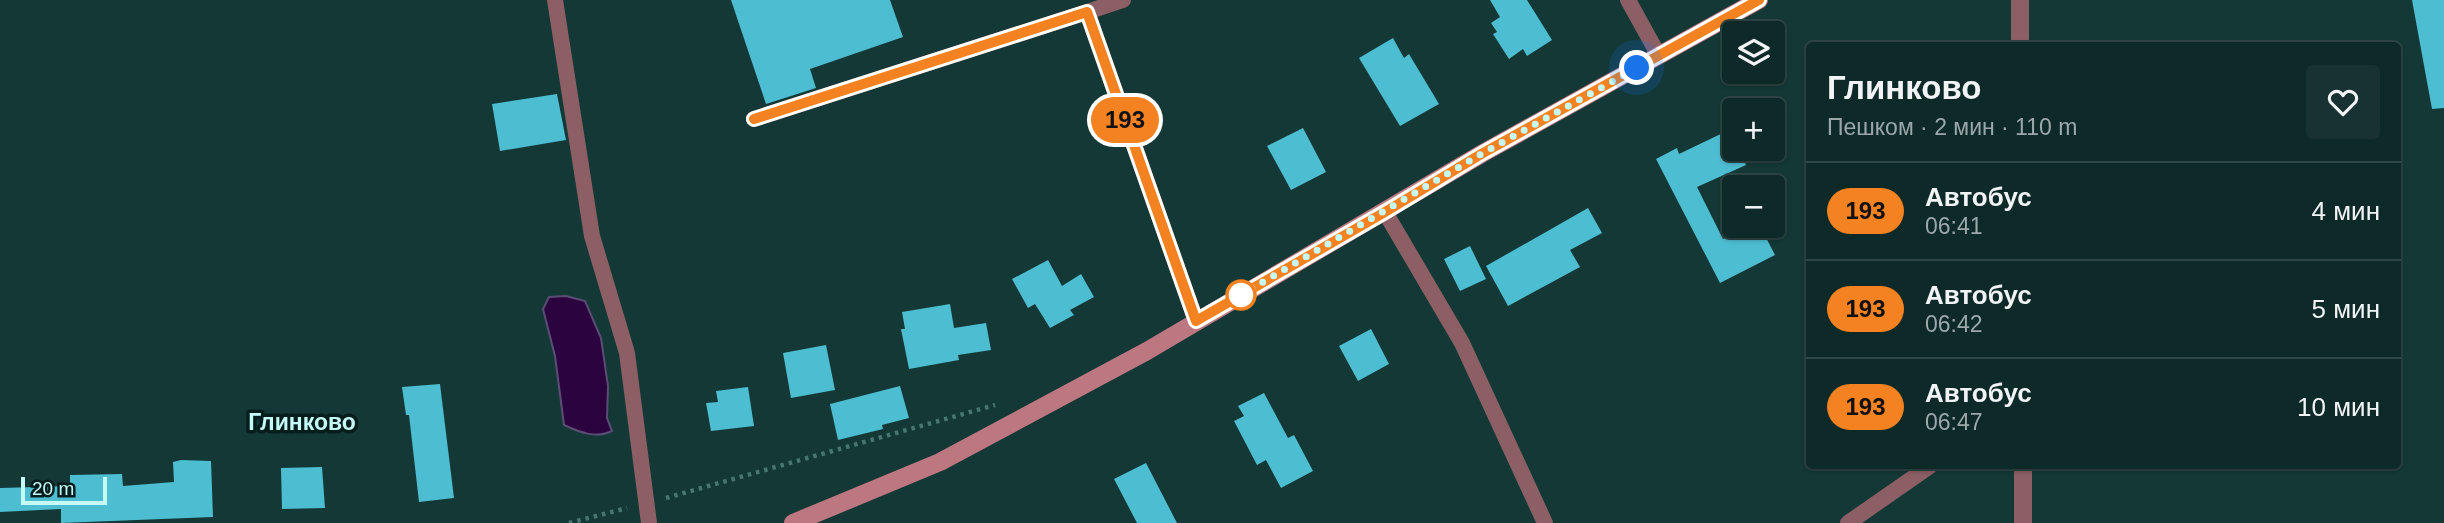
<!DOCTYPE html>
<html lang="ru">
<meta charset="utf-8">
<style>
:root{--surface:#0e2a28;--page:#173230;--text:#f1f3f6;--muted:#9ba7a8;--line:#2e4645}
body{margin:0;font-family:Helvetica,sans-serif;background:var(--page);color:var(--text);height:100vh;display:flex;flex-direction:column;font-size:26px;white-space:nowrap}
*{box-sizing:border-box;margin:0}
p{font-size:23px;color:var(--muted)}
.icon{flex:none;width:38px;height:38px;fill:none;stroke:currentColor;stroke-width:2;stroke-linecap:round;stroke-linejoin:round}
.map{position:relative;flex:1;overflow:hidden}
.sheet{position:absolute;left:1806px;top:42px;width:595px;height:427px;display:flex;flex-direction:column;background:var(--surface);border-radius:7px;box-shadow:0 2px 5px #0004,0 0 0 2px var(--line)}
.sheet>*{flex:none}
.badge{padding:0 14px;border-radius:23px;font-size:24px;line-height:46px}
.buttons{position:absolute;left:1722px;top:21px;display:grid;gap:14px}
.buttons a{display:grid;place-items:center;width:63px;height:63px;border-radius:7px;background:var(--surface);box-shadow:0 2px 5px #0004,0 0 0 2px var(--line);font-size:35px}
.scale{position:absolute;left:21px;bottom:18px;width:86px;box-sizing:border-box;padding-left:7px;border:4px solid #c6faf6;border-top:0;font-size:19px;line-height:24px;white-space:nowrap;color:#c6faf6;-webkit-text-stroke:5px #051e1d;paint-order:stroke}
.you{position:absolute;width:35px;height:35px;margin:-18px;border:5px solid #fff;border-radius:50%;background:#1a73e8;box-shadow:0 0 0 10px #1a73e833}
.map>.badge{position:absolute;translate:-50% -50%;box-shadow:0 0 0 4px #fff}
.round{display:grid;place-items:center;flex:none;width:74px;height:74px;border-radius:7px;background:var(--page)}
.head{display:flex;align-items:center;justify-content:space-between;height:119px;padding:0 21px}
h1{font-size:33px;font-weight:800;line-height:52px}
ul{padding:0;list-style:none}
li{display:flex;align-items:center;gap:21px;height:98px;padding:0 21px;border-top:2px solid var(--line)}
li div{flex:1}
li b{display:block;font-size:26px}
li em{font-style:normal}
li .badge{min-width:77px;font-weight:700;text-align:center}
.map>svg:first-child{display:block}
.water{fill:#2b033e;stroke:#5a4d75;stroke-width:2}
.building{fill:#4dbdd1}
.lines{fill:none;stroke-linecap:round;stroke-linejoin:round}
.path{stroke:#4a7471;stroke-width:4.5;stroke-dasharray:3.5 5;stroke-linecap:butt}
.service{stroke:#8b5f64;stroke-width:16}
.minor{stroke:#8b5f64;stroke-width:18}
.secondary{stroke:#bd7780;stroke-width:18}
.line-casing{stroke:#fff;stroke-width:16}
.line{stroke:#f58220;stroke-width:10}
.walk{stroke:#c6faf6;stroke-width:7;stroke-dasharray:0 12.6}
.stop-dot{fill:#fff;stroke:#f58220;stroke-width:3.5}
.labels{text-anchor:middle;stroke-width:7;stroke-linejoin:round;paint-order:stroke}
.quarter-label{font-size:23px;font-weight:bold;fill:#c6faf6;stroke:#051e1d}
</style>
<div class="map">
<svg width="2444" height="523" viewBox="0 0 2444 523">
<rect width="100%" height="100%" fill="#133836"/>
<!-- water -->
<path class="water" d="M566 296 585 301 601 338 608 386 607 418 612 431C596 439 579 432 564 425L555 356 543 309 549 297Z"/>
<!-- building -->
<path class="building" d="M731 0H890L903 37 810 69 816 88 766 104Z
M1490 0H1527L1552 40 1527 56 1523 49 1509 59 1493 34 1497 32 1491 23 1500 17Z
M2412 0H2444V108L2432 109Z
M1393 38 1404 58 1409 54 1439 104 1400 126 1359 58Z
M557 94 566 140 500 151 492 104Z
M1303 128 1326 172 1291 190 1267 146Z
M1729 130 1734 140V149H1739L1746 165 1697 187 1723 239 1750 226H1760L1775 255 1720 283 1656 159 1677 148 1679 154Z
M1588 208 1602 233 1570 250 1580 267 1508 306 1486 266Z
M1470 246 1486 279 1460 291 1444 259Z
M1048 260 1062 286 1081 274 1094 297 1070 310 1074 315 1050 328 1035 304 1028 308 1012 279Z
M950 304 954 328 986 323 991 350 958 355 959 360 909 369 901 329H905L902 312Z
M1371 329 1389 364 1358 381 1339 346Z
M826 345 835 390 791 398 783 353Z
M440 384 454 498 419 502 409 415H406L402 387Z
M900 386 909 418 882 425 883 429 838 440 830 404Z
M748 387 754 426 711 431 706 403 718 402 716 391Z
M1264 393 1288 438 1294 435 1313 471 1281 488 1266 460 1257 465 1234 421 1244 416 1238 406Z
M181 460 211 461 213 517 61 523V509L0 512V488L70 486V475L122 474 123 486 174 482 173 462Z
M1146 463 1177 523H1137L1114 479Z
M322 467 325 508 282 509 281 468Z"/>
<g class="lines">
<!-- path -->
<path class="path" d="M666 498 995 405
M569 523 627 508"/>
<!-- service -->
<path class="service" d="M555 0 592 236 627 353 649 523
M1123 0 1087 12 1196 321
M1628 0 1659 56
M754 119 1087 12
M1385 212 1462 343 1545 523
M1848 523 1930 466"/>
<!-- minor -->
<path class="minor" d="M2020 0V46
M2023 466V523"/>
<!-- secondary -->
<path class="secondary" d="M793 523 940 462 1147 351 1483 153 1759 0"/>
</g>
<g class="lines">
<!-- line casing -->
<g class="line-casing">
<path id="line" d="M754 119 1087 12 1196 321 1385 212 1483 153 1759 0"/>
</g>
<!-- line -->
<use href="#line" class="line"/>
<!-- walk -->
<path class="walk" d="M1241 295 1483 153 1637 68"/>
</g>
<!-- markers -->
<circle class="stop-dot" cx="1241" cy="295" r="14"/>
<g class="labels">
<!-- quarter labels -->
<g class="quarter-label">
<text x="302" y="430">Глинково</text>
</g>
</g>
</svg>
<div class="buttons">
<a><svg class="icon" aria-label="layers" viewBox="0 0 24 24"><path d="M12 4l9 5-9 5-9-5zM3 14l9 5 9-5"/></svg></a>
<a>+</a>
<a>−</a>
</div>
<div class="scale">20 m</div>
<div class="you" style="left:1637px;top:68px"></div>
<b class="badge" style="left:1125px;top:120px;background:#f58220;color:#111">193</b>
<section class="sheet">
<div class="head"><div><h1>Глинково</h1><p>Пешком · 2 мин · 110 m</p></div><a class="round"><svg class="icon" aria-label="heart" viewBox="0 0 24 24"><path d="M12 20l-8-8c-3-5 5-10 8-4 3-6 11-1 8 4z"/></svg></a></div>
<ul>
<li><span class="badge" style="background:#f58220;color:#111">193</span><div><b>Автобус</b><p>06:41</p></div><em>4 мин</em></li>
<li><span class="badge" style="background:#f58220;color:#111">193</span><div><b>Автобус</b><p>06:42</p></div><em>5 мин</em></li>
<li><span class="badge" style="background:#f58220;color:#111">193</span><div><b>Автобус</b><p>06:47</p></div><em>10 мин</em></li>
</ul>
</section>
</div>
